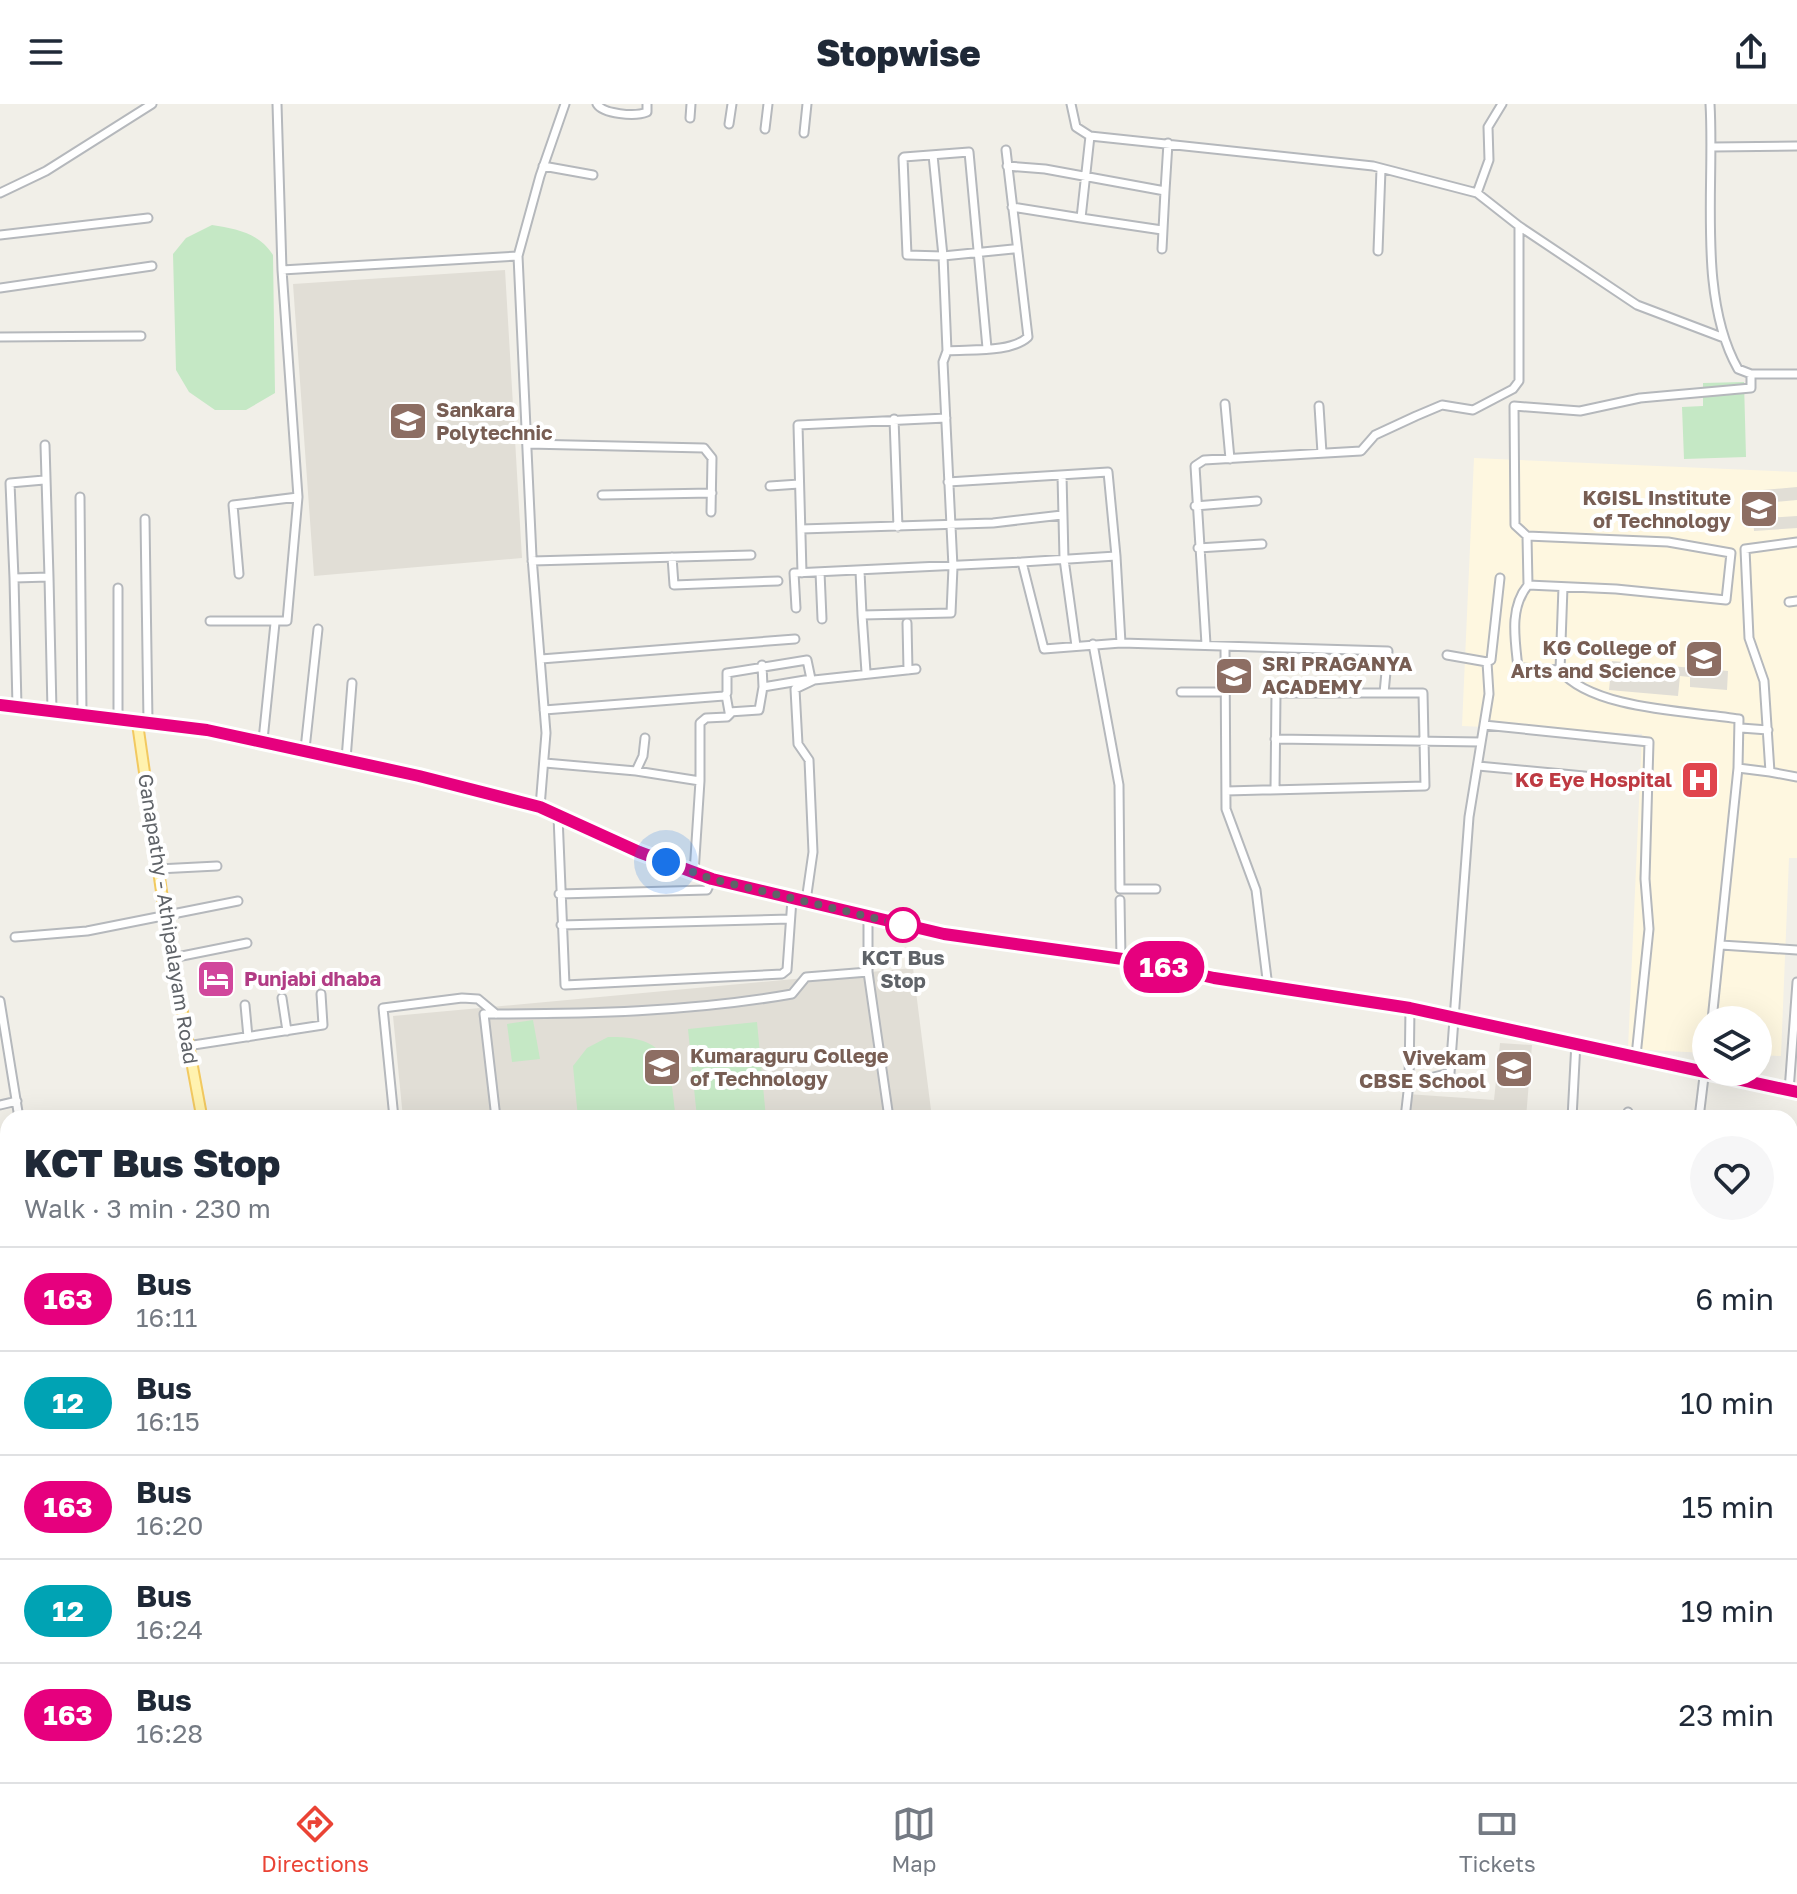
<!DOCTYPE html>
<meta charset="utf-8">
<style>
:root{--surface:#fff;--page:#f6f6f7;--text:#1f2937;--muted:#747a83;--line:#e0e1e3;--accent:#ea4335}
body{margin:0;font-family:"Golos Text",sans-serif;background:var(--page);color:var(--text);height:100vh;display:flex;flex-direction:column;font-size:30px;white-space:nowrap}
*{box-sizing:border-box;margin:0}
p{font-size:26px;color:var(--muted)}
.icon{flex:none;width:44px;height:44px;fill:none;stroke:currentColor;stroke-width:2;stroke-linecap:round;stroke-linejoin:round}
.map{position:relative;flex:1;overflow:hidden}
.drawer{position:absolute;left:0px;top:1006px;width:1798px;height:672px;display:flex;flex-direction:column;background:var(--surface);border-radius:24px 24px 0 0;box-shadow:0 8px 32px #0002}
.drawer>*{flex:none}
.badge{padding:0 16px;border-radius:26px;font-size:28px;line-height:52px}
.fabs{position:absolute;left:1692px;top:902px;display:grid;gap:16px}
.fabs a{display:grid;place-items:center;width:80px;height:80px;border-radius:50%;background:var(--surface);box-shadow:0 8px 32px #0002;font-size:40px}
.you{position:absolute;width:40px;height:40px;margin:-20px;border:6px solid #fff;border-radius:50%;background:#1a73e8;box-shadow:0 0 0 12px #1a73e833}
.map>.badge{position:absolute;translate:-50% -50%;box-shadow:0 0 0 4px #fff}
.round{display:grid;place-items:center;flex:none;width:84px;height:84px;border-radius:42px;background:var(--page)}
.head{display:flex;align-items:center;justify-content:space-between;height:136px;padding:0 24px}
h1{font-size:38px;font-weight:800;line-height:60px}
ul{padding:0;list-style:none}
li{display:flex;align-items:center;gap:24px;height:104px;padding:0 24px;border-top:2px solid var(--line)}
li div{flex:1}
li b{display:block;font-size:30px}
li em{font-style:normal}
li .badge{min-width:88px;font-weight:700;text-align:center}
header{display:flex;justify-content:space-between;align-items:center;height:104px;padding:0 24px;background:var(--surface);font-size:36px;font-weight:800}
.dock{display:flex;justify-content:space-around;align-items:center;height:112px;border-top:2px solid var(--line);background:var(--surface);font-size:22px;color:var(--muted)}
.dock a{display:grid;justify-items:center;gap:4px}
.dock .selected{color:var(--accent)}
.map>svg:first-child{display:block}
.commercial{fill:#fef7e0}
.education{fill:#e1ded6}
.green{fill:#c5e8c5}
.lines{fill:none;stroke-linecap:round;stroke-linejoin:round}
.minor-casing{stroke:#b5b8bc;stroke-width:11}
.major-casing{stroke:#f2c960;stroke-width:13}
.minor{stroke:#fff;stroke-width:7}
.major{stroke:#fff2af;stroke-width:9}
.line-casing{stroke:#fff;stroke-width:18}
.line{stroke:#e6007e;stroke-width:12}
.walk{stroke:#5f6368;stroke-width:8;stroke-dasharray:0 14.4}
.stop-dot{fill:#fff;stroke:#e6007e;stroke-width:4}
.labels{text-anchor:middle;stroke-width:8;stroke-linejoin:round;paint-order:stroke}
.education-label{font-size:20px;font-weight:bold;fill:#785e54;stroke:#fff;text-anchor:start}
.health-label{font-size:20px;font-weight:bold;fill:#be3a42;stroke:#fff;text-anchor:end}
.street-label{font-size:20px;fill:#5f6368;stroke:#fff}
.stop-label{font-size:20px;font-weight:bold;fill:#5f6368;stroke:#fff}
.hotel-label{font-size:20px;font-weight:bold;fill:#b23c85;stroke:#fff;text-anchor:start}
</style>
<header><svg class="icon" aria-label="menu" viewBox="0 0 24 24"><path d="M4 6h16M4 12h16M4 18h16"/></svg>Stopwise<svg class="icon" aria-label="share" viewBox="0 0 24 24"><path d="M12 15V3M7 8l5-5 5 5M5 13v7h14v-7"/></svg></header>
<div class="map">
<svg width="1797" height="1678" viewBox="0 0 1797 1678">
<rect width="100%" height="100%" fill="#f1efe8"/>
<!-- commercial -->
<path class="commercial" d="M1474 354 1797 368V754H1789L1781 952 1758 951V916H1706V949L1628 945 1642 630 1462 622Z"/>
<!-- education -->
<path class="education" d="M505 166 522 454 314 472 293 180Z
M1797 383V396L1765 399 1766 414 1797 412V424L1754 427 1751 387Z
M1612 557 1728 567 1727 586 1690 583V573L1680 572 1678 592 1609 586Z
M913 864 932 1014H403L393 912Z
M1500 939 1532 941 1526 1014H1407V990L1494 996Z"/>
<!-- green -->
<path class="green" d="M212 121C237 125 259 129 273 151L275 289 246 306H215L189 288 176 266 173 150 186 134Z
M1744 278 1746 353 1684 355 1682 303 1703 302V279Z
M533 916 540 955 512 958 507 920Z
M757 918 766 1014H697L688 925Z
M608 933C673 932 669 961 676 1014H578L573 962 587 944Z"/>
<g class="lines">
<!-- minor casing -->
<g class="minor-casing">
<path id="minor" d="M277 0 282 166
M597 0C603 10 635 13 647 8V0
M1071 0 1076 23 1090 32 1373 62 1477 89 1519 122 1637 201 1724 234
M1710 0C1715 81 1697 193 1738 265L1751 270H1797
M690 14 691 0
M729 20 732 0
M765 25 768 0
M804 29 807 0
M1713 43 1797 42
M933 51 943 152 907 151 903 54 904 53 969 48 987 244
M543 62 593 71
M1007 62 1045 65 1165 87 1168 39
M0 89 46 67 152 0
M1477 89 1489 56 1488 23 1502 0
M1012 103 1081 114 1090 32
M1081 114 1162 126
M0 131 148 114
M1162 145 1165 87
M1378 147 1381 65
M0 184 152 162
M0 233 141 232
M947 247 943 152 1013 145
M1225 300 1230 355
M1319 302 1322 349
M894 315 898 423
M528 340 704 344 712 354 711 408
M45 341 49 473
M1062 371 1064 455 1076 542
M948 378 1108 368 1116 452
M770 382 799 380
M602 391 712 389
M80 393 82 610
M1195 402 1257 397
M145 415 148 618
M801 425 993 419 1062 411
M1527 432 1668 438 1731 449 1726 496 1616 485 1528 481Z
M1527 432 1515 421 1514 302 1580 307 1640 294 1751 284V270
M1797 438 1745 445 1749 534 1764 577 1770 668 1797 673
M1198 444 1262 440
M672 453 674 481 778 477
M532 457 751 451
M860 467 862 511 951 509 953 463 943 258 947 247C969 245 1011 249 1028 233L1006 46
M820 468 822 515
M802 469 798 321 946 314
M239 470 233 401 298 393
M14 474 10 379 44 376
M1528 481C1509 504 1515 535 1518 564L1560 566C1592 606 1690 607 1739 615L1738 664 1770 668
M118 484V614
M1789 498 1797 497
M796 504 794 469 1022 458
M862 511 866 568
M210 517H287L298 393 282 166 518 152
M907 519 908 566
M1121 539 1116 452 1022 458 1044 545 1121 539 1388 547 1384 589
M1093 540 1119 681 1120 785H1156
M1206 540 1195 362 1204 356 1361 347 1375 331 1416 312 1442 301 1473 306 1513 285 1519 277V122
M1225 545 1226 705 1256 786 1268 883
M1447 551 1487 558
M541 555 795 535
M762 561 763 583
M1560 566 1563 483
M1181 588H1225
M17 603 14 474 49 473 52 607
M544 606 724 592 727 589V569L807 556 811 575 763 583 759 606 729 608 726 591
M1484 621 1649 638 1645 775 1649 825 1636 952
M1741 624 1768 626
M1275 635 1481 638
M263 636 275 519
M305 645 318 525
M346 655 352 579
M545 659 636 667 700 677 694 769
M1478 662 1647 678
M636 667 643 652 645 634
M700 677V619L706 614 727 613 731 609
M1226 687 1425 682 1423 589H1276L1275 686
M540 703 546 629 532 453 518 152 540 72 565 0
M558 712 565 881 782 870 787 866 792 795
M158 765 217 762
M559 790 707 786 712 775
M1120 796 1121 855
M806 797 813 748 809 656 798 640 795 585 814 576 916 565
M868 813V868L889 1014
M561 821 790 815
M15 833 87 827 238 797
M1721 841 1797 846
M172 854 247 839
M282 894 287 927
M0 897 19 1014
M245 901 248 933
M1712 916 1738 664
M187 942 323 921 321 890
M1409 979 1410 904
M1789 987 1797 878
M0 1001 17 997
M394 1014 383 904 462 894 478 895 496 910
M496 1014 484 910C587 910 690 908 792 890L806 873 868 868
M1405 1014 1409 979 1450 969 1469 713 1489 590 1487 558 1491 556 1500 474
M1572 1014 1576 938
M1627 1014 1628 1008
M1699 1014 1706 956
M0 1050 8 1048
M1790 1144H1797
M0 1211 8 1210
M1790 1290 1797 1289
M1790 1352H1797
M1790 1408 1797 1406
M0 1411H8
M1790 1459 1797 1458
M1790 1650 1797 1649
M582 1670 583 1678
M1005 1670 1006 1678
M1054 1670 1055 1678
M1099 1670 1100 1678
M1191 1670 1192 1678
M1232 1670 1233 1678
M1271 1670 1272 1678
M1322 1670 1324 1678
M1378 1670 1380 1678
M1503 1670 1505 1678"/>
</g>
<!-- major casing -->
<g class="major-casing">
<path id="major" d="M0 601 207 626 393 666 540 703 639 748 712 775 944 830 1144 858 1214 874 1410 904 1797 988
M137 616 166 819 202 1014
M309 1670 310 1678"/>
</g>
<!-- minor -->
<use href="#minor" class="minor"/>
<!-- major -->
<use href="#major" class="major"/>
</g>
<g class="lines">
<!-- line casing -->
<g class="line-casing">
<path id="line" d="M0 601 207 626 419 672 540 703 639 748 712 775 944 830 1144 858 1214 874 1410 904 1797 988"/>
</g>
<!-- line -->
<use href="#line" class="line"/>
<!-- walk -->
<path class="walk" d="M666 758 712 775 903 821"/>
</g>
<!-- icons -->
<defs>
<g id="university-square" transform="scale(2)"><rect x="-9" y="-9" width="18" height="18" rx="4" fill="#8d6e63" stroke="#fff"/><path d="M0-5L7-2L0 1L-7-2ZM-4 1L0 2.5L4 1V4Q0 6-4 4Z" fill="#fff"/></g>
<g id="school-square" transform="scale(2)"><rect x="-9" y="-9" width="18" height="18" rx="4" fill="#8d6e63" stroke="#fff"/><path d="M0-5L7-2L0 1L-7-2ZM-4 1L0 2.5L4 1V4Q0 6-4 4Z" fill="#fff"/></g>
<g id="hospital-square" transform="scale(2)"><rect x="-9" y="-9" width="18" height="18" rx="4" fill="#e0444e" stroke="#fff"/><path d="M-5-5h3v3.5h4V-5h3V5h-3V1.5h-4V5h-3Z" fill="#fff"/></g>
<g id="hotel-square" transform="scale(2)"><rect x="-9" y="-9" width="18" height="18" rx="4" fill="#d1479c" stroke="#fff"/><path d="M-6-4.5h1.5V1H6V5H4.5V3h-9V5H-6ZM-4 0a1.8 1.8 0 1 1 3.6 0ZM.5 0V-2.5h3Q6-2.5 6 0Z" fill="#fff"/></g>
</defs>
<g fill-rule="evenodd">
<use href="#university-square" x="408" y="317"/>
<use href="#university-square" x="1759" y="405"/>
<use href="#university-square" x="1704" y="555"/>
<use href="#school-square" x="1234" y="572"/>
<use href="#hospital-square" x="1700" y="676"/>
<use href="#hotel-square" x="216" y="875"/>
<use href="#university-square" x="662" y="963"/>
<use href="#school-square" x="1514" y="965"/>
</g>
<!-- markers -->
<circle class="stop-dot" cx="903" cy="821" r="16"/>
<g class="labels">
<!-- education labels -->
<g class="education-label">
<text x="436" y="313">Sankara<tspan x="436" dy="23">Polytechnic</tspan></text>
<text x="1731" y="401" text-anchor="end">KGISL Institute<tspan x="1731" dy="23">of Technology</tspan></text>
<text x="1676" y="551" text-anchor="end">KG College of<tspan x="1676" dy="23">Arts and Science</tspan></text>
<text x="1262" y="567">SRI PRAGANYA<tspan x="1262" dy="23">ACADEMY</tspan></text>
<text x="690" y="959">Kumaraguru College<tspan x="690" dy="23">of Technology</tspan></text>
<text x="1486" y="961" text-anchor="end">Vivekam<tspan x="1486" dy="23">CBSE School</tspan></text>
</g>
<!-- health labels -->
<g class="health-label">
<text x="1672" y="683">KG Eye Hospital</text>
</g>
<!-- street labels -->
<g class="street-label">
<text transform="translate(168 815) rotate(81)" y="7">Ganapathy - Athipalayam Road</text>
</g>
<!-- stop labels -->
<g class="stop-label">
<text x="903" y="861">KCT Bus<tspan x="903" dy="23">Stop</tspan></text>
</g>
<!-- hotel labels -->
<g class="hotel-label">
<text x="244" y="882">Punjabi dhaba</text>
</g>
</g>
</svg>
<div class="fabs">
<a><svg class="icon" aria-label="layers" viewBox="0 0 24 24"><path d="M12 4l9 5-9 5-9-5zM3 14l9 5 9-5"/></svg></a>
</div>
<div class="you" style="left:666px;top:758px"></div>
<b class="badge" style="left:1164px;top:863px;background:#e6007e;color:#fff">163</b>
<section class="drawer">
<div class="head"><div><h1>KCT Bus Stop</h1><p>Walk · 3 min · 230 m</p></div><a class="round"><svg class="icon" aria-label="heart" viewBox="0 0 24 24"><path d="M12 20l-8-8c-3-5 5-10 8-4 3-6 11-1 8 4z"/></svg></a></div>
<ul>
<li><span class="badge" style="background:#e6007e;color:#fff">163</span><div><b>Bus</b><p>16:11</p></div><em>6 min</em></li>
<li><span class="badge" style="background:#00a3b4;color:#fff">12</span><div><b>Bus</b><p>16:15</p></div><em>10 min</em></li>
<li><span class="badge" style="background:#e6007e;color:#fff">163</span><div><b>Bus</b><p>16:20</p></div><em>15 min</em></li>
<li><span class="badge" style="background:#00a3b4;color:#fff">12</span><div><b>Bus</b><p>16:24</p></div><em>19 min</em></li>
<li><span class="badge" style="background:#e6007e;color:#fff">163</span><div><b>Bus</b><p>16:28</p></div><em>23 min</em></li>
</ul>
</section>
</div>
<nav class="dock">
<a class="selected"><svg class="icon" aria-label="directions" viewBox="0 0 24 24"><path d="M12 3l9 9-9 9-9-9zM9 14v-3h6M13 9l2 2-2 2"/></svg>Directions</a>
<a><svg class="icon" aria-label="map" viewBox="0 0 24 24"><path d="M3 6l6-2 6 2 6-2v14l-6 2-6-2-6 2zM9 4v14M15 6v14"/></svg>Map</a>
<a><svg class="icon" aria-label="tickets" viewBox="0 0 24 24"><path d="M3 7h18v10H3zM15 7v10"/></svg>Tickets</a>
</nav>
